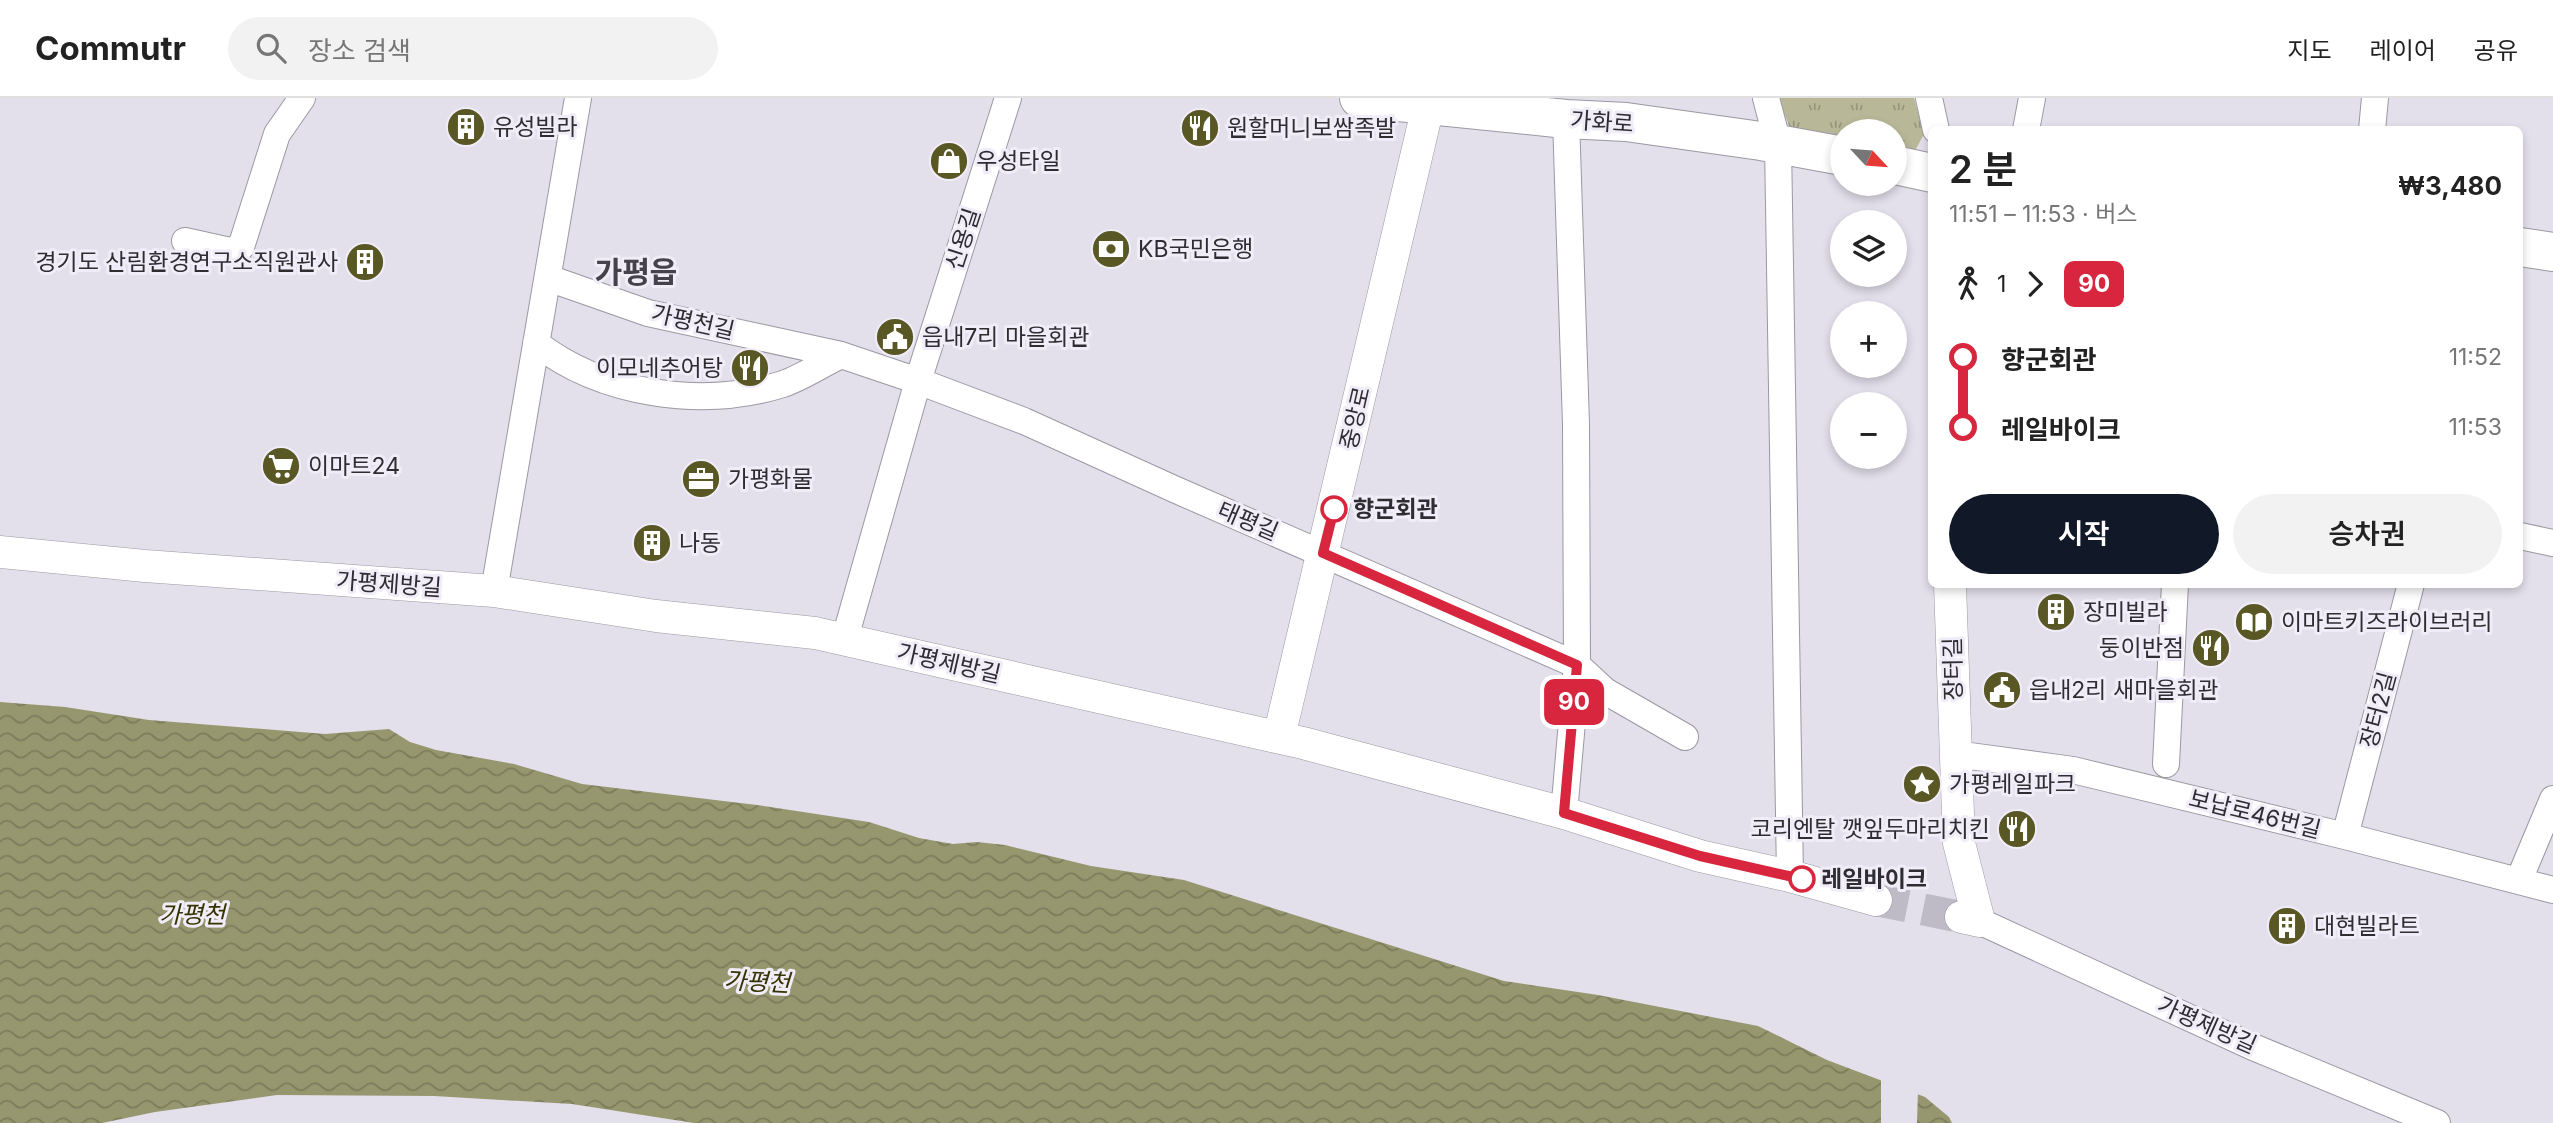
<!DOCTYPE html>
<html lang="ko">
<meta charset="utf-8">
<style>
:root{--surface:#fff;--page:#f2f2f2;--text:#222;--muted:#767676;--line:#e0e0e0;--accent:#111827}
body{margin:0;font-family:Inter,"Noto Sans KR",sans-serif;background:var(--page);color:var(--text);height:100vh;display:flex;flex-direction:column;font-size:26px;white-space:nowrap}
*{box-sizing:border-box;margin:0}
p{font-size:23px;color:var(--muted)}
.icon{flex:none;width:38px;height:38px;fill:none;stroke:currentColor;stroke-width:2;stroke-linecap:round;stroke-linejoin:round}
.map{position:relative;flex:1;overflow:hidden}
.details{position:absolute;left:1928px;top:28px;width:595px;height:462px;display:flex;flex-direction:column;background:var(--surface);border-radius:10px;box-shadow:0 4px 10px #0003}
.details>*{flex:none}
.badge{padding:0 14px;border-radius:10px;font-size:24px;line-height:46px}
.needle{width:46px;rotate:116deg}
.buttons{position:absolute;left:1830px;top:21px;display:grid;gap:14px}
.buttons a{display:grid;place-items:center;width:77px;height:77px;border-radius:50%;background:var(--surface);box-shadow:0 4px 10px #0003;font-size:35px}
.map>.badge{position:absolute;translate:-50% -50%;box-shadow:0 0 0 4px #fff}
.legs{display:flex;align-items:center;gap:10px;height:77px;padding:0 21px;font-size:23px}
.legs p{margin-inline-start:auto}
.overview{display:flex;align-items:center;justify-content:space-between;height:119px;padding:0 21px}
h1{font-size:38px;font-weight:600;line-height:52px}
.primary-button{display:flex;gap:14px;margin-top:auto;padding:14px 21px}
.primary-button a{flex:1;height:80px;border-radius:42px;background:var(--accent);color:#fff;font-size:28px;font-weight:600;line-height:80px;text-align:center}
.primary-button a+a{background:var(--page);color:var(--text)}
ul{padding:0 21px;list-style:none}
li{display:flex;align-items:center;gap:24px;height:70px;font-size:26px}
li i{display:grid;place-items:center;width:10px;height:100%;margin:0 9px;background:currentColor}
li i::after{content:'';width:18px;height:18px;margin:-9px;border:5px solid;border-radius:50%;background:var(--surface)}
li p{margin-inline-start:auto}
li:first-child i{background:linear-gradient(#0000 50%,currentColor 0)}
li:last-child i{background:linear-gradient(currentColor 50%,#0000 0)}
header{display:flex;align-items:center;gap:42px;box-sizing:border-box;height:98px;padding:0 35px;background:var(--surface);border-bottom:2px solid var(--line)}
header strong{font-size:33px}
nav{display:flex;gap:38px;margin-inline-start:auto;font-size:24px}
.search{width:490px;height:63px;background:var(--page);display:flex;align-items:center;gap:18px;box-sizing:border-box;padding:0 24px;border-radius:38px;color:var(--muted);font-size:26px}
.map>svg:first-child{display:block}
.grass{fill:url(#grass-tufts)}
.water{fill:url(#water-waves)}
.pier{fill:#e3dfeb}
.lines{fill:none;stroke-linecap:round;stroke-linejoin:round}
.tertiary-tunnel{stroke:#bfbbc6;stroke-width:32;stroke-dasharray:32 16;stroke-linecap:butt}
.minor-casing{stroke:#9b98a3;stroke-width:28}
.tertiary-casing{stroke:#9b98a3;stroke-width:33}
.primary-casing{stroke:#9b98a3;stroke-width:40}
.minor{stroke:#fff;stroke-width:26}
.tertiary{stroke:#fff;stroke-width:32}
.primary{stroke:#fff;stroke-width:38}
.line-1-casing{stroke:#fff;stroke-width:16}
.line-1{stroke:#d7263d;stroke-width:10}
.stop-1-dot{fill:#fff;stroke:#d7263d;stroke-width:3.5}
.labels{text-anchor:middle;stroke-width:6;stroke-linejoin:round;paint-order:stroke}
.street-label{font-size:23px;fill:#2e2d31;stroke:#f0ecf8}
.poi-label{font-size:23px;fill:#2e2d31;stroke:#f0ecf8;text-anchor:start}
.stop-label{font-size:23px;font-weight:bold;fill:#2e2d31;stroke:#f0ecf8;text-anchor:start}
.water-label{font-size:24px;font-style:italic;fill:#353300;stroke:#f0ecf8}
.district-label{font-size:30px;font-weight:bold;fill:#45424c;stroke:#f0ecf8}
</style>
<header>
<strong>Commutr</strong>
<div class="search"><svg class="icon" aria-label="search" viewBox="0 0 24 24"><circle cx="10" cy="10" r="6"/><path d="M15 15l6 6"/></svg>장소 검색</div>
<nav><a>지도</a><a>레이어</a><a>공유</a></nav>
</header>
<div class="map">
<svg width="2553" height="1025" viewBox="0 0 2553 1025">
<defs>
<pattern id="grass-tufts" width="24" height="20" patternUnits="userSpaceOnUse" patternTransform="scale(1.75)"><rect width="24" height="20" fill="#b8b898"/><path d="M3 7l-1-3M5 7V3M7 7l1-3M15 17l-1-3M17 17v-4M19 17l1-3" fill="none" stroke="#96967d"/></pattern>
<pattern id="water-waves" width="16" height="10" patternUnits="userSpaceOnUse" patternTransform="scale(1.75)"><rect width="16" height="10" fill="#97976f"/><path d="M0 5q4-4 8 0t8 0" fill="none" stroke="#7c7c5c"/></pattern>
</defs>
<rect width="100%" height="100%" fill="#e3dfeb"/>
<!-- grass -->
<path class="grass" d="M1778 0H1914L1924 36 1916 51 1911 54 1895 51V33H1843V42L1790 30Z"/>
<!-- water -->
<path class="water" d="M0 604 65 609 149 622 325 636 389 631 410 644 436 652 514 666 582 686 757 707 869 724 919 740 953 746 977 744 1005 747 1091 768 1184 782 1504 883 1598 897 1758 928 1827 962 1925 999 1949 1019 1952 1025H694L572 1006 434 998 277 997 155 1014 102 1025H0Z"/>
<!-- pier -->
<path class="pier" d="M1881 978 1918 992 1917 1025H1881Z"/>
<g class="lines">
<!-- tertiary-tunnel -->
<path class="tertiary-tunnel" d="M1876 802 1961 819"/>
<!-- minor casing -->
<g class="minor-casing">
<path id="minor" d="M1766 0 1778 46 1790 778
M1929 0 1936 32
M2026 32 2032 0
M2372 32 2375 0
M185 143 230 153 241 149 277 36 302 0
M548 180 648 215 841 257 918 283 1024 323 1174 391 1577 567 1605 593 1685 639
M536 245C602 297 703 311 783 286 803 279 822 266 841 257
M2520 438 2553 445
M494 493 578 0
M845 540 918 283 1008 0
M1955 656 2073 672 2345 738 2553 792
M2166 666 2175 486
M1564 715 1577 567 1576 326 1566 21
M2345 738 2411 486
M2519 782 2553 701
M1979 823 2253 949 2437 1025"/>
</g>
<!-- tertiary casing -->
<g class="tertiary-casing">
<path id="tertiary" d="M0 454 145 468 494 493 656 518 815 535 1303 645 1564 715 1700 758 1790 778 1876 802
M1950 486 1959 745 1979 823 1961 819
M1279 639 1430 0"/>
</g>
<!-- primary casing -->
<g class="primary-casing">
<path id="primary" d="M1359 0 1566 21 1626 24 1761 43 1843 58
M1895 67 1932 75
M2520 149 2553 154"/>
</g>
<!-- minor -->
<use href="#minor" class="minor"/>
<!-- tertiary -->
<use href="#tertiary" class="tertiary"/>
<!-- primary -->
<use href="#primary" class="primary"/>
</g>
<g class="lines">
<!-- line-1 casing -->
<g class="line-1-casing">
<path id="line-1" d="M1334 411 1323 455 1577 567 1564 715 1700 758 1802 781"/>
</g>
<!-- line-1 -->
<use href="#line-1" class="line-1"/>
</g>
<!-- icons -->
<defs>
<g id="building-disc" transform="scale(2.0125)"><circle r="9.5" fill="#595825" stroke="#f0ecf8"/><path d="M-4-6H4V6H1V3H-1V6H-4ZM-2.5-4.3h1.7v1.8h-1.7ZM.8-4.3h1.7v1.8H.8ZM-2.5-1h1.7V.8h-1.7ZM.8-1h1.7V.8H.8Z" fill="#fff"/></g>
<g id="restaurant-disc" transform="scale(2.0125)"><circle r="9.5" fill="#595825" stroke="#f0ecf8"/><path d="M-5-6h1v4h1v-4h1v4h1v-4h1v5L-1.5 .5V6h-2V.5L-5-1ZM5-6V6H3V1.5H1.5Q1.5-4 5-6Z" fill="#fff"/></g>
<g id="shop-disc" transform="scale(2.0125)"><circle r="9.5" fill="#595825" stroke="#f0ecf8"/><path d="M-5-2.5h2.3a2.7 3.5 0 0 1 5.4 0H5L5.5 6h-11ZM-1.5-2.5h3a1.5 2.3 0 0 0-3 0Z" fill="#fff"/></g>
<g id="bank-disc" transform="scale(2.0125)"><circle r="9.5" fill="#595825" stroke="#f0ecf8"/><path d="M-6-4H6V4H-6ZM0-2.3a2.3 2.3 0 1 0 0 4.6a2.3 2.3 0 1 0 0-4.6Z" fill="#fff"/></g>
<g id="civic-disc" transform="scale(2.0125)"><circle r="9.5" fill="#595825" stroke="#f0ecf8"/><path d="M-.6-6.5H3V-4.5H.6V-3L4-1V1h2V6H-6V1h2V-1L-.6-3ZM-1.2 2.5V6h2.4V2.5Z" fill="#fff"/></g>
<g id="supermarket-disc" transform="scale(2.0125)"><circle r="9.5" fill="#595825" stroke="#f0ecf8"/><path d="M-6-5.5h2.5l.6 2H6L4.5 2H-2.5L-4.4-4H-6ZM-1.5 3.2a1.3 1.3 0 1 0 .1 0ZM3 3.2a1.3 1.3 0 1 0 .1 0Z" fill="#fff"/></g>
<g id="office-disc" transform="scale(2.0125)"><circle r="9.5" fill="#595825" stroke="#f0ecf8"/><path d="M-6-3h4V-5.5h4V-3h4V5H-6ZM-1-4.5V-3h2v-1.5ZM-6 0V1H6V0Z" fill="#fff"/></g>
<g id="library-disc" transform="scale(2.0125)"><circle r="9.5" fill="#595825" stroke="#f0ecf8"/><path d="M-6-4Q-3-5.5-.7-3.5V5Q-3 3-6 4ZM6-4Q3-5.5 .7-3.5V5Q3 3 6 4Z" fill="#fff"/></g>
<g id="sight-disc" transform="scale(2.0125)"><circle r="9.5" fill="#595825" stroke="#f0ecf8"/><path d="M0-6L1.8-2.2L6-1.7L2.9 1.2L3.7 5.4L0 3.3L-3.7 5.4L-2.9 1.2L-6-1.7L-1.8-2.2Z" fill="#fff"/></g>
</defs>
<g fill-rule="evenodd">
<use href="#building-disc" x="466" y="29"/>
<use href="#restaurant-disc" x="1200" y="30"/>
<use href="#shop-disc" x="949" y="63"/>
<use href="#bank-disc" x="1111" y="151"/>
<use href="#building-disc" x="365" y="164"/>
<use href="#civic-disc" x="895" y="239"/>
<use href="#restaurant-disc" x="750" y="270"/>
<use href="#supermarket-disc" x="281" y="368"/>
<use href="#office-disc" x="701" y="381"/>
<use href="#building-disc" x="652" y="445"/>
<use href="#building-disc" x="2056" y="514"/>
<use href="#library-disc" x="2254" y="524"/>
<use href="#restaurant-disc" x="2211" y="550"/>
<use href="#civic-disc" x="2002" y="592"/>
<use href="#sight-disc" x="1922" y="686"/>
<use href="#restaurant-disc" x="2017" y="731"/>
<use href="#building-disc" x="2287" y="828"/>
</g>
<!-- markers -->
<g class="stop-1-dot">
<circle cx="1334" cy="411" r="12"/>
<circle cx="1802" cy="781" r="12"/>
</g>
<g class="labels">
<!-- street labels -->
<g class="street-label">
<text transform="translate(1602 24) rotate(4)" y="8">가화로</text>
<text transform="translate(963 141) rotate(-72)" y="8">신용길</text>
<text transform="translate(693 224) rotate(13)" y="8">가평천길</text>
<text transform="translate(1355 320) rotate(-77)" y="8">중앙로</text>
<text transform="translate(1248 423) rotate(23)" y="8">태평길</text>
<text transform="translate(389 486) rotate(4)" y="8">가평제방길</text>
<text transform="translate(949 565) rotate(13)" y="8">가평제방길</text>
<text transform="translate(1953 571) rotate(-91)" y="8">장터길</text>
<text transform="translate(2378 612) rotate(-75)" y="8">장터2길</text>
<text transform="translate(2255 716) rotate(14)" y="8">보납로46번길</text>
<text transform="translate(2207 927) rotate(24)" y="8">가평제방길</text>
</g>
<!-- poi labels -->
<g class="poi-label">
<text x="493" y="37">유성빌라</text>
<text x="1227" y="38">원할머니보쌈족발</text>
<text x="976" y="71">우성타일</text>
<text x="1138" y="159">KB국민은행</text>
<text x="338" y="172" text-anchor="end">경기도 산림환경연구소직원관사</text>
<text x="922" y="247">읍내7리 마을회관</text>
<text x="723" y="278" text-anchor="end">이모네추어탕</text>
<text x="308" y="376">이마트24</text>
<text x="728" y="389">가평화물</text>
<text x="679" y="453">나동</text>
<text x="2083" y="522">장미빌라</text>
<text x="2281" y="532">이마트키즈라이브러리</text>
<text x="2184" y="558" text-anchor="end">둥이반점</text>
<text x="2029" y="600">읍내2리 새마을회관</text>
<text x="1949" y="694">가평레일파크</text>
<text x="1990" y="739" text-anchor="end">코리엔탈 깻잎두마리치킨</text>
<text x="2314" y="836">대현빌라트</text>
</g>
<!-- stop labels -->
<g class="stop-label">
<text x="1353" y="419">향군회관</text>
<text x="1821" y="789">레일바이크</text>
</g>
<!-- water labels -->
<g class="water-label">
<text x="192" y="825">가평천</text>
<text transform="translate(757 884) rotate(3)" y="8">가평천</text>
</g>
<!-- district labels -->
<g class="district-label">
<text x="636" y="185">가평읍</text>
</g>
</g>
</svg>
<div class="buttons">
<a><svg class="needle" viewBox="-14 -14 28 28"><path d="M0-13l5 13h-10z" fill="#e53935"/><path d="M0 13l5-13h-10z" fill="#767676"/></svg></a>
<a><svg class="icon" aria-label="layers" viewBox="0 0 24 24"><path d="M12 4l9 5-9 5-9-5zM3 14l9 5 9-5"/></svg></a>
<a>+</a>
<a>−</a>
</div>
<b class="badge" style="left:1574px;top:604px;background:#d7263d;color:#fff">90</b>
<section class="details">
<div class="overview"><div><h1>2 분</h1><p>11:51 – 11:53 · 버스</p></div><b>₩3,480</b></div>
<div class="legs"><svg class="icon" aria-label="walk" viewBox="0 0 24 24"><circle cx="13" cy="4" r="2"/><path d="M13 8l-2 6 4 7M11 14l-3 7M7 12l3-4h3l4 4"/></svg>1<svg class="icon" aria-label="forward" viewBox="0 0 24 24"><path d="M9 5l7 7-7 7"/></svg><b class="badge" style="background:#d7263d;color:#fff">90</b></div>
<ul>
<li><i style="color:#d7263d"></i><b>향군회관</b><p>11:52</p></li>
<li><i style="color:#d7263d"></i><b>레일바이크</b><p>11:53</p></li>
</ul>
<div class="primary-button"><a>시작</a><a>승차권</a></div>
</section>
</div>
